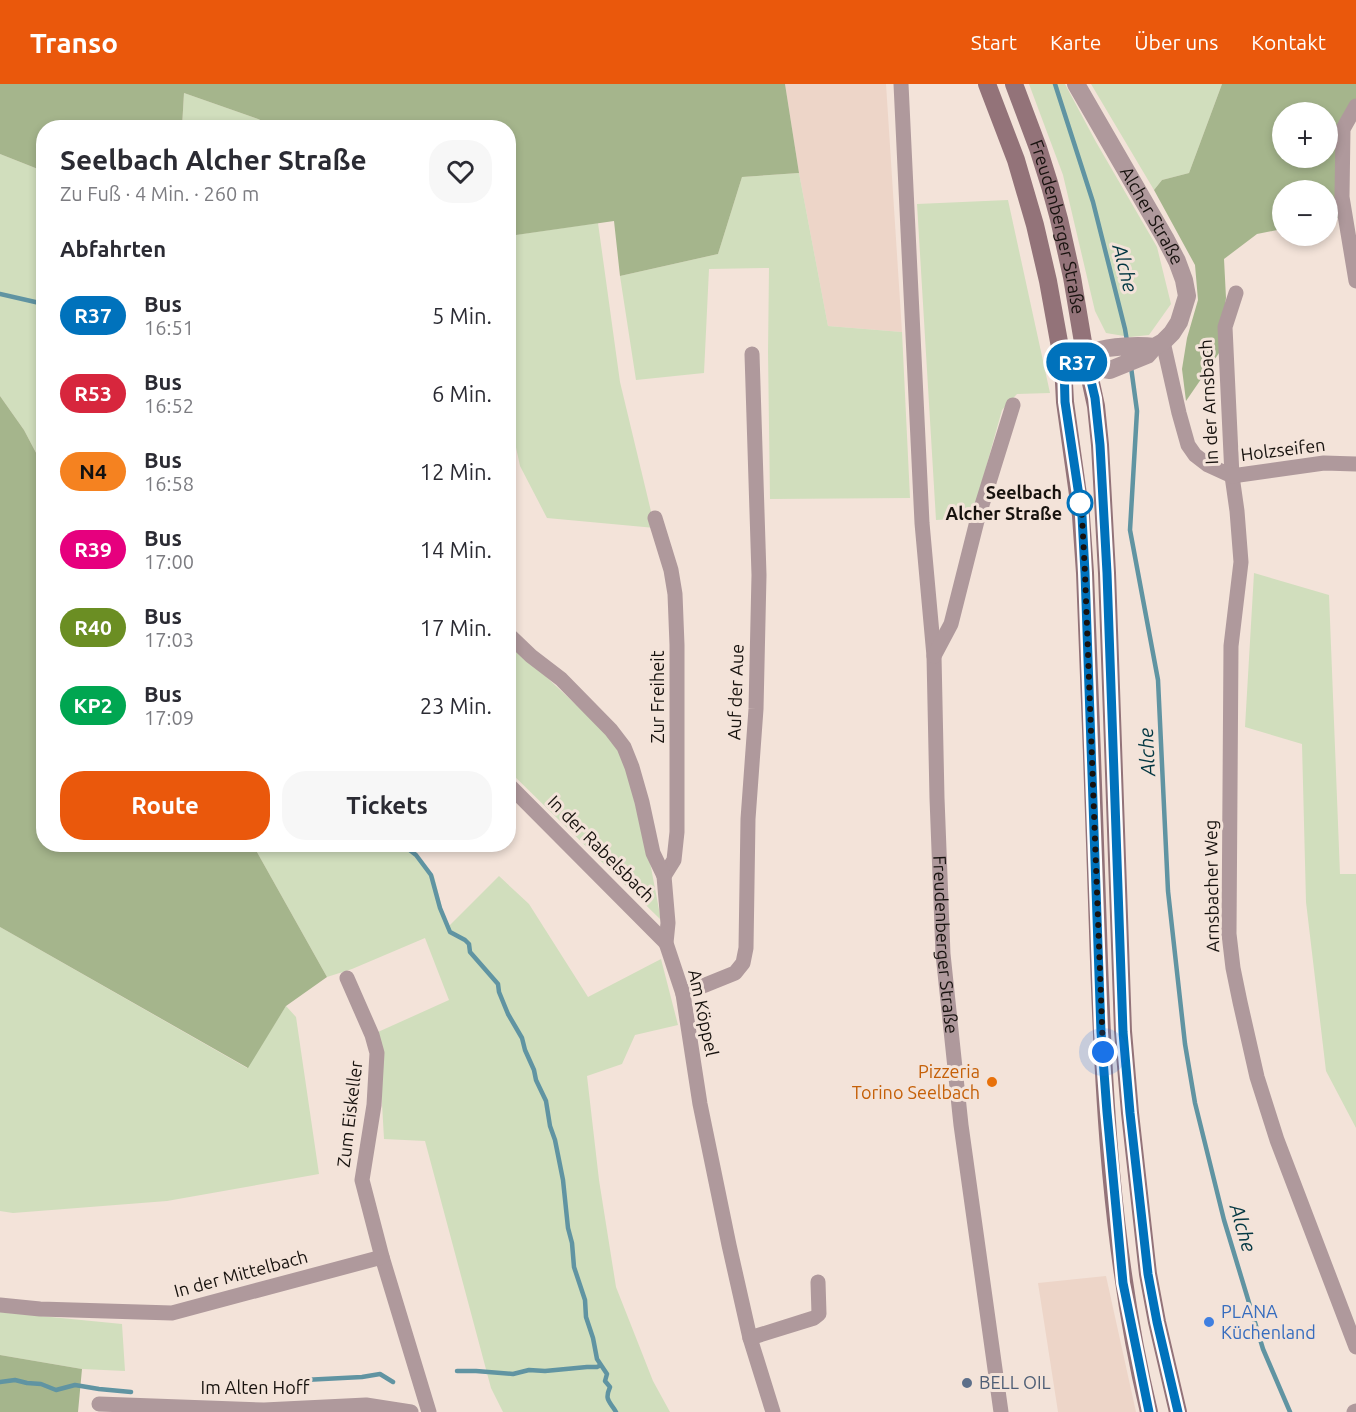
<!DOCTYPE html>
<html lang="de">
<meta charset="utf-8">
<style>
:root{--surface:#fff;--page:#f7f7f7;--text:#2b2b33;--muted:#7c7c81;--accent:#ea580c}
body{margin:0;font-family:Ubuntu,sans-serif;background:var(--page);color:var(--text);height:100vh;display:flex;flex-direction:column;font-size:22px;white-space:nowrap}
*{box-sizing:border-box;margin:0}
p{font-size:20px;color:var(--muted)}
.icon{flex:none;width:33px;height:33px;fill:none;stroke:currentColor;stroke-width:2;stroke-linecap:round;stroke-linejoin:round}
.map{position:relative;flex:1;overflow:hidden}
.sheet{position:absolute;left:36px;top:36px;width:480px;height:732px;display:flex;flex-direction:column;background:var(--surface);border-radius:24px;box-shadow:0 3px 9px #0003}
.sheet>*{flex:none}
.badge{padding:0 12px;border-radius:20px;font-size:21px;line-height:39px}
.controls{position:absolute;left:1272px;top:18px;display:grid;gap:12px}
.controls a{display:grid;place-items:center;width:66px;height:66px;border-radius:50%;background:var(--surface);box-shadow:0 3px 9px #0003;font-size:30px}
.you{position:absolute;width:30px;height:30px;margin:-15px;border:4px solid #fff;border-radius:50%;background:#1a73e8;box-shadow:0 0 0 9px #1a73e833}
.map>.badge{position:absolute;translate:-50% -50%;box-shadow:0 0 0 3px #fff}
h2{padding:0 24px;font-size:22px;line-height:54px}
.round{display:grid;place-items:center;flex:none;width:63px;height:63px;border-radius:24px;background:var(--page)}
.headline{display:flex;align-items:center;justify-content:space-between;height:102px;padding:0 24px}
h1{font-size:28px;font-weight:600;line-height:45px}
.primary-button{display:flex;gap:12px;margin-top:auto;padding:12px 24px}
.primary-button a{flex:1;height:69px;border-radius:24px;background:var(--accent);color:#fff;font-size:24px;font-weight:600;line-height:69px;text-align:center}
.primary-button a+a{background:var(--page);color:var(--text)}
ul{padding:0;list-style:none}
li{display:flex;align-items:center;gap:18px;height:78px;padding:0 24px}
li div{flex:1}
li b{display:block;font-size:22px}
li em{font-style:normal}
li .badge{min-width:66px;font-weight:700;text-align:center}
header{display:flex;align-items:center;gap:36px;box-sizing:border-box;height:84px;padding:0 30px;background:var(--accent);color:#fff}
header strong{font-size:28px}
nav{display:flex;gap:33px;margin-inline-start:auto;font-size:21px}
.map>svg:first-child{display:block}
.built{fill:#edd5c8}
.green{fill:#d1debd}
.forest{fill:#a5b58c;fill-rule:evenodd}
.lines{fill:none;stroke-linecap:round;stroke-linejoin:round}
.stream{stroke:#6094a2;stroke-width:4.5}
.minor{stroke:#af999c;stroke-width:15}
.tertiary{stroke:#af999c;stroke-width:18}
.secondary{stroke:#937379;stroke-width:18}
.line-casing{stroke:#fff;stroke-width:14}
.line{stroke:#0072bc;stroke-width:9}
.walk{stroke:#17120e;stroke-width:6;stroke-dasharray:0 10.8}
.stop-dot{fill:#fff;stroke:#0072bc;stroke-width:3}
.food-dot{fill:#e8710a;stroke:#f3e3d9;stroke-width:2}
.shop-dot{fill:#3f7fe0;stroke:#f3e3d9;stroke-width:2}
.service-dot{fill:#5c6f8a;stroke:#f3e3d9;stroke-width:2}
.labels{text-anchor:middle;stroke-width:6;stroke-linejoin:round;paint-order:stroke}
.street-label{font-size:18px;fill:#17120e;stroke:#f3e3d9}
.stop-label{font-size:18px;font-weight:bold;fill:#17120e;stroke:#f3e3d9;text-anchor:end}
.food-label{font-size:18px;fill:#c56008;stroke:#f3e3d9;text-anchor:end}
.shop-label{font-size:18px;fill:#366cbe;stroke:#f3e3d9;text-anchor:start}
.service-label{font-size:18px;fill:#4e5e75;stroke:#f3e3d9;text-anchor:start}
.water-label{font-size:20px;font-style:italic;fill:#033742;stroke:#f3e3d9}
</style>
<header>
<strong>Transo</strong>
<nav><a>Start</a><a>Karte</a><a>Über uns</a><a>Kontakt</a></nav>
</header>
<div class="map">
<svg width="1356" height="1328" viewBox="0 0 1356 1328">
<rect width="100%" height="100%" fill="#f3e3d9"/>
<!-- built -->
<path class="built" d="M785 0H886L902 248 828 242 799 89Z
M1106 1192 1136 1328H1058L1038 1199Z"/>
<!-- green -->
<path class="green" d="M1029 0H1065L1096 58 1157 163 1171 220 1149 251 1130 253 1106 249 1095 227 1063 91Z
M1091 0H1222L1189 89 1162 96 1154 106Z
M184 9 258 35 276 43 182 44Z
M0 70 43 87V382L24 346 0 312Z
M799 89 828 242 902 248 910 414 770 415 768 268 769 184 709 185 704 289 636 296 620 192 718 170 742 93Z
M1008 116 1050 309 1017 310 1002 326 972 434 936 436 917 120Z
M598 139 620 298 655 444 547 434 520 382 508 326V152Z
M1254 489 1329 511 1340 790H1356V1044L1326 987 1306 818 1302 660 1245 643Z
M508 557 620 662 649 773 661 836 509 687Z
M253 761H405L434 792 447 844 499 792 529 820 588 913 661 875 678 941 635 951 622 980 587 992 599 1096 616 1203 653 1297 670 1328H503L491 1304 425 1057 384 1055 378 948 449 916 425 854 352 885 327 893Z
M0 843 247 984 286 922 296 933 319 1090 167 1117 13 1129 0 1127Z
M0 1228 122 1240 125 1287 82 1285 0 1271Z"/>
<!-- forest -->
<path class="forest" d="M0 0H785L799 89 742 93 718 170 620 192 614 137 509 152 508 44 276 43 258 35 184 9 182 43 44 44 43 87 0 70Z
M1222 0H1356V15L1337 54 1338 134 1328 136V106H1282V145L1257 150 1224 175 1226 214 1219 269 1186 317 1182 285 1187 254 1198 216 1195 181 1154 106 1162 96 1189 89ZM1282 28H1328V74H1282Z
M0 312 24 346 43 382 44 760 253 761 327 893 286 922 248 984 0 843Z
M0 1271 82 1285 78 1328H0Z"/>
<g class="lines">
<!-- stream -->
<path class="stream" d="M1055 0 1093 118 1125 245 1127 257
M0 210 44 220
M1131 283 1137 327 1130 446 1158 596 1168 807 1185 960 1195 1019 1224 1136 1263 1265 1290 1328
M402 760 416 771 431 791 440 824 450 848 465 856 469 860 470 868 498 900 499 908 508 930 522 954 525 966 534 986 536 996 546 1017 550 1042 555 1056 563 1096 568 1144 572 1159 574 1183 585 1216 586 1233 593 1254 597 1275 607 1290 605 1297 610 1303C604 1317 610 1317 616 1328
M457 1287H476L513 1290 529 1286 545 1287 587 1283H597L601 1281
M304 1296 362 1293 380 1290 393 1298
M0 1298 15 1296 27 1299 41 1300 56 1306 75 1301 99 1305 131 1308"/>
<!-- minor -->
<g class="minor">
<path id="s1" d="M901 0 922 439 934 572 937 714 943 870 961 1041 1001 1328"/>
<path d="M1356 22 1343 45 1342 113 1356 197"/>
<path d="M1236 209 1225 243 1232 392 1237 427 1241 478 1231 562 1229 850 1233 884 1240 918 1257 993 1277 1056 1356 1263"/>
<path d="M1163 258 1179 329 1188 361 1195 371 1208 381 1232 392 1324 379 1356 380"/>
<path d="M655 434 671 486 675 510 677 561V748L674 776 664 792"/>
<path d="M508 550 531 572 561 595 611 646 624 663 632 683 642 718 653 769 664 792 668 839 666 859 683 910 700 1020 729 1161 750 1254 773 1328"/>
<path d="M934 572 951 540 977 437 1013 321"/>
<path d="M508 700 666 859"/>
<path d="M347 894 372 951 377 969 374 1021 362 1096 382 1173 429 1328"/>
<path d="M683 910 735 889 743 879 746 864 748 735 756 625 759 491 752 270"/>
<path d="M0 1221 40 1225 172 1229 382 1173"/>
<path d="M750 1254 814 1234 819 1230 818 1198"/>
<path d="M99 1320 264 1326 366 1321 411 1328"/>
<path d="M1354 1328 1356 1327"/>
</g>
<!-- tertiary -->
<path class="tertiary" id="s2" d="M1076 0 1165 154 1177 177 1184 196 1187 212 1179 238 1172 249 1163 258 1154 263 1147 271 1110 286 1097 284 1086 276C1090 273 1092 269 1097 267 1109 262 1141 261 1154 263"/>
<!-- secondary -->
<g class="secondary">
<path d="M987 0 1016 76 1035 141 1048 197 1063 280 1065 318 1081 432 1085 489C1090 608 1094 728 1098 847 1103 1007 1111 1171 1149 1328"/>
<path id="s3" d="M1014 0 1038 64 1050 102 1059 135 1072 193 1086 276 1096 322 1100 361 1107 489 1123 947 1130 1029 1148 1190 1157 1238 1178 1328"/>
</g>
</g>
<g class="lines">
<!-- line casing -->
<g class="line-casing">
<path id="line" d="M1149 1328 1123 1199 1107 1028 1101 948 1085 489 1082 432 1065 318 1064 280 1086 276 1095 314 1100 361 1107 489 1123 948 1130 1029 1148 1190 1157 1238 1178 1328"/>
</g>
<!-- line -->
<use href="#line" class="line"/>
<!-- walk -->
<path class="walk" d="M1080 419 1078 409 1082 432 1085 489 1103 968"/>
</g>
<!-- markers -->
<circle class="stop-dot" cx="1080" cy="419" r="12"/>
<circle class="food-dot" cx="992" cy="998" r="6"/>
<circle class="shop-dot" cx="1209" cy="1238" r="6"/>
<circle class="service-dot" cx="967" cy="1299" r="6"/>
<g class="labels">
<!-- street labels -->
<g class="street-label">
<text dy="6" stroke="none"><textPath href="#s2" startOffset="152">Alcher Straße</textPath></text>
<text dy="6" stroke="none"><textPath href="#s3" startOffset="150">Freudenberger Straße</textPath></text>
<text transform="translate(1209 318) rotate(-93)" y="6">In der Arnsbach</text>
<text transform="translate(1283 366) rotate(-7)" y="6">Holzseifen</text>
<text transform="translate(736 608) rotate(-88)" y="6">Auf der Aue</text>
<text transform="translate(658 613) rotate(-90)" y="6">Zur Freiheit</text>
<text transform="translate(601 765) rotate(45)" y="6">In der Rabelsbach</text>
<text transform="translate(1212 802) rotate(-91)" y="6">Arnsbacher Weg</text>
<text dy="6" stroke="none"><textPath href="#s1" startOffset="862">Freudenberger Straße</textPath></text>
<text transform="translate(703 929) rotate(78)" y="6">Am Köppel</text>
<text transform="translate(350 1030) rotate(-83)" y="6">Zum Eiskeller</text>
<text transform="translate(241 1190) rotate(-15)" y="6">In der Mittelbach</text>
<text x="255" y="1310">Im Alten Hoff</text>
</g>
<!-- stop labels -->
<g class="stop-label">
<text x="1062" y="415">Seelbach<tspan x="1062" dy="21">Alcher Straße</tspan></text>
</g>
<!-- food labels -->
<g class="food-label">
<text x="980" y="994">Pizzeria<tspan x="980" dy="21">Torino Seelbach</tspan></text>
</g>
<!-- shop labels -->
<g class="shop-label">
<text x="1221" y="1234">PLANA<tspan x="1221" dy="21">Küchenland</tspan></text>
</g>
<!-- service labels -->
<g class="service-label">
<text x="979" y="1305">BELL OIL</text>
</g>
<!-- water labels -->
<g class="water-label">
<text transform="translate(1125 184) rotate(76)" y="7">Alche</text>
<text transform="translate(1147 668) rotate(-93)" y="7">Alche</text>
<text transform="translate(1243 1144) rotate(74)" y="7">Alche</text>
</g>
</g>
</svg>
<div class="controls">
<a>+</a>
<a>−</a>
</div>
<div class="you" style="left:1103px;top:968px"></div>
<b class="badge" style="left:1077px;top:278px;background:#0072bc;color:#fff">R37</b>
<section class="sheet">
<div class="headline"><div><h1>Seelbach Alcher Straße</h1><p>Zu Fuß · 4 Min. · 260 m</p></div><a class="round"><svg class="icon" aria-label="heart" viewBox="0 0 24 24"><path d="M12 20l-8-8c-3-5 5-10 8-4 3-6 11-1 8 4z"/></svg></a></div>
<h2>Abfahrten</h2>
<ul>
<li><span class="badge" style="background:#0072bc;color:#fff">R37</span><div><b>Bus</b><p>16:51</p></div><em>5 Min.</em></li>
<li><span class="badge" style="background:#d7263d;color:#fff">R53</span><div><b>Bus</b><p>16:52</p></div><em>6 Min.</em></li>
<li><span class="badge" style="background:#f58220;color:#111">N4</span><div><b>Bus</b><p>16:58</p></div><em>12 Min.</em></li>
<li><span class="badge" style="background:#e6007e;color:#fff">R39</span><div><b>Bus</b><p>17:00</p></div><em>14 Min.</em></li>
<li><span class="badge" style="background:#6b8e23;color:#fff">R40</span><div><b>Bus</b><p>17:03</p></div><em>17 Min.</em></li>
<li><span class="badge" style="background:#00a651;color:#fff">KP2</span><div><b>Bus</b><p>17:09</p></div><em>23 Min.</em></li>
</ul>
<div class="primary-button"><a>Route</a><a>Tickets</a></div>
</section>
</div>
